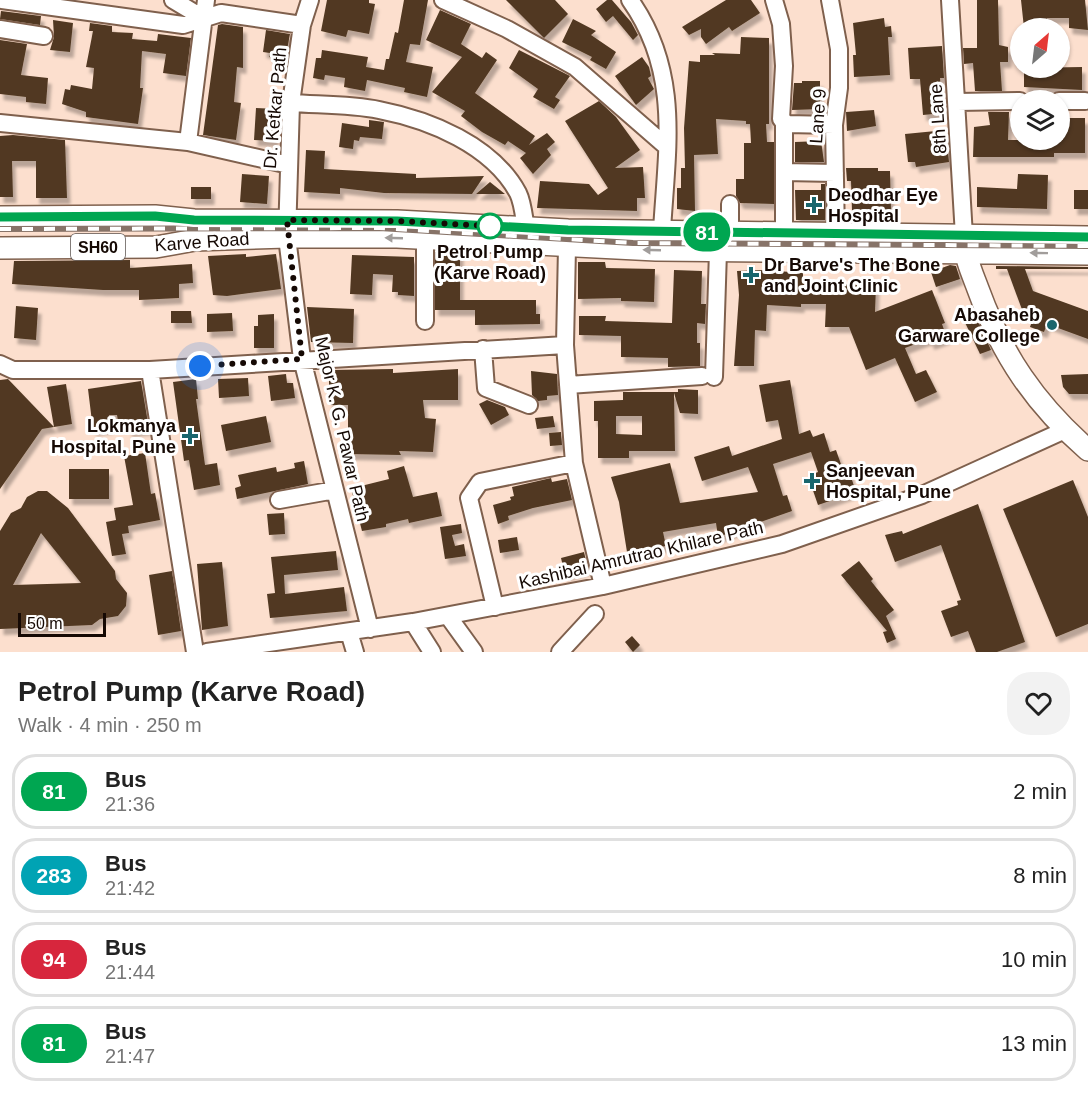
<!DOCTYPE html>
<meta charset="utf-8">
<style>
:root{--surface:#fff;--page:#f2f2f2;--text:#222;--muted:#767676;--line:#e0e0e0}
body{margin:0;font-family:Helvetica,sans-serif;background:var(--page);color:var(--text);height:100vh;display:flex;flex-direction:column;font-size:22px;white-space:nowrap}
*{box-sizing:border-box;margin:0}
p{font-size:20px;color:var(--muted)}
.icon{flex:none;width:33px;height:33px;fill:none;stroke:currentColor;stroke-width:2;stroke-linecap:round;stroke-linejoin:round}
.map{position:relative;height:652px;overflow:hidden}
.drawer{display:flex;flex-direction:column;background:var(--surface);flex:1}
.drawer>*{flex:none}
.badge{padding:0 12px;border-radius:20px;font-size:21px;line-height:39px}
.needle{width:39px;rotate:28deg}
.controls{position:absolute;left:1010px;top:18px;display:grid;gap:12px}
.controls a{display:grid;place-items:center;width:60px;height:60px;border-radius:50%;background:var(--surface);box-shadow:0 2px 4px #0004;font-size:30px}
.scale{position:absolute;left:18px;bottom:15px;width:88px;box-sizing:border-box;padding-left:6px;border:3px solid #150904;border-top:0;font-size:16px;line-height:21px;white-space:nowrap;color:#150904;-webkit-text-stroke:4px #fff;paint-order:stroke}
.you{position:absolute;width:30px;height:30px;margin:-15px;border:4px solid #fff;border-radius:50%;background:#1a73e8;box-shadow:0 0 0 9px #1a73e833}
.map>.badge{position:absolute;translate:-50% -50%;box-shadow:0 0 0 3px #fff}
.round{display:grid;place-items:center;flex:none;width:63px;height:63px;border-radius:24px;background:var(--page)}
.overview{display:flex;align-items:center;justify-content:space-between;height:102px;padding:0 18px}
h1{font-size:28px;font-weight:800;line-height:45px}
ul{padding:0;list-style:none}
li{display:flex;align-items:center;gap:18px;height:75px;margin:0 12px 9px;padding:0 6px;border:3px solid var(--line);border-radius:24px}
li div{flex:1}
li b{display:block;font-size:22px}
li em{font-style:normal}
li .badge{min-width:66px;font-weight:700;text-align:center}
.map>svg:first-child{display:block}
.building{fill:#513922;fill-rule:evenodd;filter:url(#shadow)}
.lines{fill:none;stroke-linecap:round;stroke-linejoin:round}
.minor-casing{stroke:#7f604d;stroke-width:20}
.major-casing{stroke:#7f604d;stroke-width:24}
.minor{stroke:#fff;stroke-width:16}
.major{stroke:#fff;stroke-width:21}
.rail-casing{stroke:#877368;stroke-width:6}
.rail{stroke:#fff;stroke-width:4;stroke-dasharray:11;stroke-linecap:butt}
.oneway{fill:#a19d9b}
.line-casing{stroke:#fff;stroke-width:14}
.line{stroke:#00a651;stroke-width:9}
.walk{stroke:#150904;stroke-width:6;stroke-dasharray:0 10.8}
.poi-dot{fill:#19666d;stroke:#fff;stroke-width:2}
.stop-dot{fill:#fff;stroke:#00a651;stroke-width:3}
.labels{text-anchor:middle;stroke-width:6;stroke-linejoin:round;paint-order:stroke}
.shield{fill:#fff;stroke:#5b534f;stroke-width:1.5}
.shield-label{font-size:16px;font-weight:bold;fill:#150904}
.street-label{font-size:18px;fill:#150904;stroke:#fff}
.poi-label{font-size:18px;font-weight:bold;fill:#150904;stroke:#fff;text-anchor:start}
.stop-label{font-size:18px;font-weight:bold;fill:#150904;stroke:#fff}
</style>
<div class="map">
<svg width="1088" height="652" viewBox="0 0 1088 652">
<defs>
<filter id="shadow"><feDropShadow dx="3.5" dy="6" stdDeviation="1.5" flood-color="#0004"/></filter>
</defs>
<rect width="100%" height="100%" fill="#fcdfce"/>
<!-- building -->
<path class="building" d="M327 0H369V3L375 4 369 34 348 30 346 37 321 31Z
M404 0H428L420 45 410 44 406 62 433 67 427 97 404 92 405 88 367 80 365 91 344 87 345 78 325 75 324 80 313 78 316 58H321L322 50 368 57 366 67 384 70 386 59H389L395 32 398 33Z
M506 0H555L568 14 544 38Z
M607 0H612L631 22 638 35 633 40 613 16 606 22 596 9Z
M726 0H751L760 13 732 31 729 27 706 44 701 37V29L689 35 682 27Z
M977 0H998L999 45 1008 47V62H1000L1002 91H975L973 63 964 64 963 48H977Z
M1021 0H1085L1088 30 1069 28V18H1047V28H1024Z
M440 10 471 24 461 44 482 58 486 52 497 60 475 93 535 136 529 145 547 133 555 142 547 149 551 155 533 174 520 158 526 153 508 141 505 145 482 132 461 116 465 111 432 92 462 57 426 40Z
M1 11 41 16 40 25 0 19Z
M884 18 885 27 891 26 892 37H888L890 75 854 77 853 55H856L853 23Z
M573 19 596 31 591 35 616 52 606 69 590 60 592 57 562 42Z
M53 20 73 23 70 52 50 50 54 37Z
M90 23 112 26V32L133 33 132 39 157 41 158 34 191 38 186 76 163 73 166 54 142 51 140 88H143L138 124 86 117V112L62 104 65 89 70 90 71 85 92 89 94 68 86 67 93 31H89Z
M222 24 243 27V68L237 67 234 102 241 103 236 140 203 135 218 25Z
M266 30 290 34 287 50 280 49 279 59 269 57 270 53 263 52Z
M741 37 769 38V124H766L767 142H774V204L740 203 736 196V179H744V143H751L750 124H746V121L716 119 718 154 694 155 695 211 677 209V188H681V168H685L684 128 689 61 700 62V55H715L712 53 740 54Z
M0 40 27 44 21 75 48 78 46 104 26 102V97L0 94Z
M942 46 944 78H940L943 113 923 115 920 79H910L908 48Z
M519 50 570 76 555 97 560 100 554 109 533 97 538 89 509 68Z
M642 57 649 67 651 76 648 78 654 89 636 105 615 76Z
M1082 67V90L1024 87V68Z
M802 81H820V109L792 110 794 83H802Z
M599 101 616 117 640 150 615 168 643 167 645 198H637V211L537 208 540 181 589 184 598 195 608 188 565 121Z
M256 108 277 109 275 141 254 140Z
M874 110 876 126 847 131 846 112Z
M988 112H1009L1008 140H1063V118H1085V153H1054V157H973L974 127 990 125Z
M369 120 384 122 382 139 360 137 359 141 354 140 353 149 339 147 342 123 369 127Z
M946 130 949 162 916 167 915 162H908L905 134Z
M13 135 65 140 67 198H36V161H12L13 197H0V136Z
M821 141 824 162H795V142Z
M306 150 325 151 324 169 416 174V178L484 176 472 194 384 193 340 188V194L304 192Z
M846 168H878V171H890L891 211H852L851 181H847Z
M242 174 269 176 267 204 240 202Z
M1018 174 1048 175 1047 209 977 207V187L1017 189Z
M490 182 505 194H476Z
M821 184H825V220H796L795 190H821Z
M191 187H211V199H191Z
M1074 190H1088V209H1074Z
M435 252 460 253V300H536V314H540V324L475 325V310H435Z
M246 254V257L276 254 281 289 227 296 213 295 208 256Z
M352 255 414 257V296L398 295V292H392L393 275 373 274 372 295 350 294Z
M130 260V268L192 264 193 283 179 284V298L139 300V290H103L12 284 14 261Z
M578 262H605L606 268 655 269 654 302 621 301V298L578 299Z
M950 265 956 266 960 279 936 287 931 272Z
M996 266 1088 267V269H1025L1033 291 1088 311V339L1047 324 1044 332 1030 327 1033 318 1024 315 1007 269H996Z
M674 270 702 271 701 304H706L705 324 697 323V343H700V366L668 367V358L621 357V336L579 335V316H606L605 321 672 323Z
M765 270 803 273V282L876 286 875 312 932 290 945 323 942 324 947 338 931 344 929 339 905 348 916 374 926 370 937 392 915 402 895 358 866 370 849 327H825L826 304H801V307L767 305 766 331 755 330 754 366H734L739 295 737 271Z
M16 306 38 308 36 340 14 338Z
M307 307 354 309 353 343 311 342Z
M972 308 991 350 980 354 960 312Z
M171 311H191L192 323H171Z
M232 313 233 331 207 332V314Z
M274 314V348H254V326H258V315Z
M393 369V373L458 369V400H423L425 418 436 419 433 452 399 451 401 455 348 454V405H329V370Z
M531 371 557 374 558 395 547 396V400L538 401 532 395Z
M286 374 287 383H293L295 398 271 401 268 376Z
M1088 374V394H1069L1063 387 1061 375Z
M248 378 249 396 219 398 218 379Z
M8 379 54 427 42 429 0 489V380Z
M196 379 198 399H196L205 465 217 463 220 485 194 490 189 460 184 461 173 382Z
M790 380 799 434 810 430 813 437 824 433 830 452 836 450 843 470 848 468 856 492 818 505 808 476 818 472 811 452 773 464 783 496 787 495 792 511 718 537 716 523 663 532 666 546 627 552 619 502 611 477 670 463 680 503 758 492 748 467 702 481 694 457 729 446 732 456 782 439 778 420 766 422 759 385Z
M141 381 149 429 129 431 128 425 119 427 117 415H109V428L93 430 88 389Z
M66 384 72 424 54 427 47 387Z
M678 389 698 390V414L680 413 674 393 675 451H629V458H598V421H594V401L623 400V392H678ZM616 416H642V435L616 434Z
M487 400 505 407 509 415 491 425 479 404Z
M266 416 271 442 226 451 221 425Z
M553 416 555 427 537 429 535 418Z
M561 432 562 445 550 446 549 433Z
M145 453 151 494 155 493 160 520 128 526 129 533 122 534 126 554 112 556 106 522 116 520 114 508 133 505 124 456Z
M304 461 308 484 237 499 235 488 241 486 238 475 276 467 277 472 295 468 294 463Z
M404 466 413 497 437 492 442 516 409 523 408 519 386 524V527L362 531 352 492 362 489 361 486 389 479 387 471Z
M69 469H109V499H69Z
M551 478 552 482 567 479 572 500 533 508 508 516 509 520 498 524 493 505 511 500 510 497 514 496 512 487Z
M1073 480 1088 517V624L1056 637 1003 509Z
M47 491 68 508 115 571 116 579 127 593 126 606 118 616 100 619 92 625 0 629V531L11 513 21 508 27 497 38 491ZM41 533 81 583 13 585Z
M978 504 1025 642 997 652H976L968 631 951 637 941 611 958 605 957 601 961 600 941 545 895 562 885 535 902 531 903 534Z
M284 513 285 534 269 535 267 514Z
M461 524 462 533 452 535 455 546 464 544 466 556 445 559 440 527Z
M517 537 519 550 500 553 498 540Z
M336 551 338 570 284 575 285 594 344 587 347 611 270 618 267 594 275 593 271 557Z
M584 552 588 569 565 575 561 558Z
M859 561 873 579 871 581 894 610 886 616 896 639 887 643 883 632 887 631 841 575Z
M222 562 228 626 202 630 197 564Z
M172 571 181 631 158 635 149 575Z
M632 636 640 645 633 652 625 642Z"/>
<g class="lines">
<!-- minor casing -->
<g class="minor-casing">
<path id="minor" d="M2 0 183 25 221 13 302 25
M173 0 203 18
M310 0 302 25 291 103 287 237 302 359 370 629
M443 0 507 29 575 67 667 147
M630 0C681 72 667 147 662 230
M774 0 781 24 784 66 781 119 787 124 834 125
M830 0 839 49V88L834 125 836 236
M950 0 964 236
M0 29 44 36
M1059 101H1085
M957 102 1020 101
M291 103C320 105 351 104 379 110 430 120 492 145 518 193 523 203 524 218 526 229
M0 123 188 142 289 165
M188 142 206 0
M784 172 835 173
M730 204V232
M784 235V123
M567 247 565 345 574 463 603 586
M425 321V239
M483 349 486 388 529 405
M0 364 13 370H150L565 345
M150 370 195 652
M714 377 718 251
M568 385 702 376
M279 500 335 490
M495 607 469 498 480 482 574 463
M448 616 474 652
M413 622 432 652
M349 632 355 652
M207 652 413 622 603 586 782 544 922 495 1065 430
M560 652 595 614"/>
</g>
<!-- major casing -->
<g class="major-casing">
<path id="major" d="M0 217 155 216 194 220 397 221 568 230 1088 237
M964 241C965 258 972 273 978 289 1002 355 1035 404 1088 450
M0 248 156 247 195 240 287 237H397L656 250 1088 254"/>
</g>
<!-- minor -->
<use href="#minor" class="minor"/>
<!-- major -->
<use href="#major" class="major"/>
<!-- rail casing -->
<g class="rail-casing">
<path id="rail" d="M0 229 379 228 633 243 1088 246"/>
</g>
<!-- rail -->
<use href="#rail" class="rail"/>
</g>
<!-- one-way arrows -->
<defs><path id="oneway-solid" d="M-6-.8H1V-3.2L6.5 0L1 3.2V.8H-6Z" transform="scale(1.5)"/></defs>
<g class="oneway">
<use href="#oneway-solid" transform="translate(394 238) rotate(-178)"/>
<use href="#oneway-solid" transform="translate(652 250) rotate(-178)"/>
<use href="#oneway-solid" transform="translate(1039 253) rotate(-179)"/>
</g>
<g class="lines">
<!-- line casing -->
<g class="line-casing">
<path id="line" d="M0 217 155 216 194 220 397 221 568 230 1088 237"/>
</g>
<!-- line -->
<use href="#line" class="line"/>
<!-- walk -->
<path class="walk" d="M200 366 302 359 287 220 397 221 490 226"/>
</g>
<!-- markers -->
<g class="poi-dot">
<path d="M811 196h6v6h6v6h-6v6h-6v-6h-6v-6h6z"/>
<path d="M748 266h6v6h6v6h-6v6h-6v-6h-6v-6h6z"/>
<circle cx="1052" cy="325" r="6"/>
<path d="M187 427h6v6h6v6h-6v6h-6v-6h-6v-6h6z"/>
<path d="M809 472h6v6h6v6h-6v6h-6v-6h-6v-6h6z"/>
</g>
<circle class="stop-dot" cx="490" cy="226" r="12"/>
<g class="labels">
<!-- shield labels -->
<rect class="shield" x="71" y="234" width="54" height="26" rx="4.5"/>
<g class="shield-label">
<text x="98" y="253">SH60</text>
</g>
<!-- street labels -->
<g class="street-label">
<text transform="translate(275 108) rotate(-85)" y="6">Dr. Ketkar Path</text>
<text transform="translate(818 116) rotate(-86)" y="6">Lane 9</text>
<text transform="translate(938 119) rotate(-94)" y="6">8th Lane</text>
<text transform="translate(202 242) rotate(-4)" y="6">Karve Road</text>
<text transform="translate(342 429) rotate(77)" y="6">Major K. G. Pawar Path</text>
<text transform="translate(641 555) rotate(-13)" y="6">Kashibai Amrutrao Khilare Path</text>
</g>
<!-- poi labels -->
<g class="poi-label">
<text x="828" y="201">Deodhar Eye<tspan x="828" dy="21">Hospital</tspan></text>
<text x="764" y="271">Dr Barve's The Bone<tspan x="764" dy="21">and Joint Clinic</tspan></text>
<text x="1040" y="321" text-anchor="end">Abasaheb<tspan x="1040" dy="21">Garware College</tspan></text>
<text x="176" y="432" text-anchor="end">Lokmanya<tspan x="176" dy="21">Hospital, Pune</tspan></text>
<text x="826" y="477">Sanjeevan<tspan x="826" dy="21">Hospital, Pune</tspan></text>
</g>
<!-- stop labels -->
<g class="stop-label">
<text x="490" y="258">Petrol Pump<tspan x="490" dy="21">(Karve Road)</tspan></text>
</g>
</g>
</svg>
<div class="controls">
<a><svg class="needle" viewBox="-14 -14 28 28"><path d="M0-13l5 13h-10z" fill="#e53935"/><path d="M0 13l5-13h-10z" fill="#767676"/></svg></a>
<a><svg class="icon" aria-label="layers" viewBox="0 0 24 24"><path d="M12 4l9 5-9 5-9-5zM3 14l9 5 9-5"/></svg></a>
</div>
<div class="scale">50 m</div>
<div class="you" style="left:200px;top:366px"></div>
<b class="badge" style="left:707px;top:232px;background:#00a651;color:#fff">81</b>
</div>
<section class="drawer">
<div class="overview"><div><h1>Petrol Pump (Karve Road)</h1><p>Walk · 4 min · 250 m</p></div><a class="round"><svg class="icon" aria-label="heart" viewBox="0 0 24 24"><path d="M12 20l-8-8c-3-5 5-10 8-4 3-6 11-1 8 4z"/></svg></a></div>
<ul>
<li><span class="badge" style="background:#00a651;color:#fff">81</span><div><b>Bus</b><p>21:36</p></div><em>2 min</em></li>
<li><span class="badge" style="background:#00a3b4;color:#fff">283</span><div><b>Bus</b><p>21:42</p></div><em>8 min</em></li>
<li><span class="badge" style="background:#d7263d;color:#fff">94</span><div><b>Bus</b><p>21:44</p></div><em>10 min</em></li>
<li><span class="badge" style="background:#00a651;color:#fff">81</span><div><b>Bus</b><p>21:47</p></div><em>13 min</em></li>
</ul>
</section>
